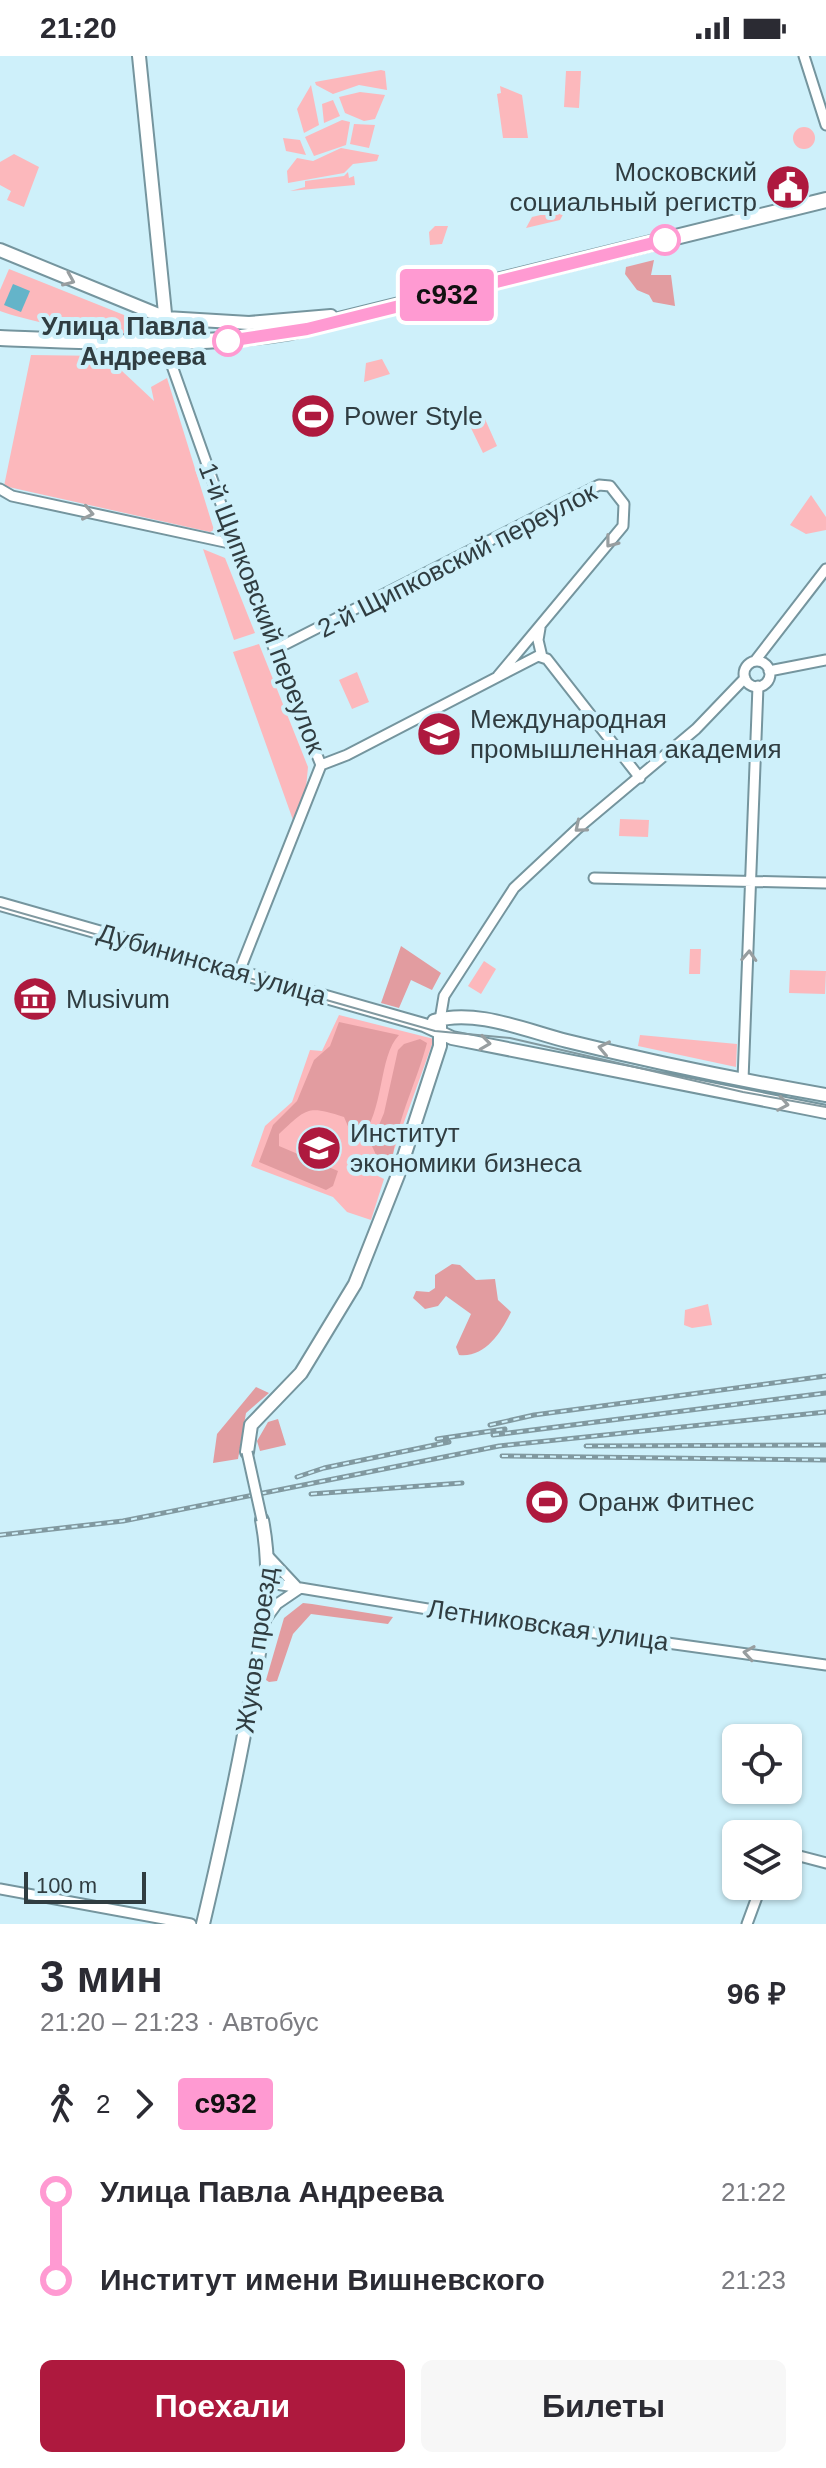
<!DOCTYPE html>
<html lang="ru">
<meta charset="utf-8">
<style>
:root{--surface:#fff;--page:#f7f7f7;--text:#2b2b33;--muted:#7c7c81;--accent:#ae193e}
body{margin:0;font-family:Helvetica,sans-serif;background:var(--page);color:var(--text);height:100vh;display:flex;flex-direction:column;font-size:30px;white-space:nowrap}
*{box-sizing:border-box;margin:0}
p{font-size:26px;color:var(--muted)}
.icon{flex:none;width:44px;height:44px;fill:none;stroke:currentColor;stroke-width:2;stroke-linecap:round;stroke-linejoin:round}
.map{position:relative;height:1868px;overflow:hidden}
.side{display:flex;flex-direction:column;background:var(--surface);flex:1}
.side>*{flex:none}
.badge{padding:0 16px;border-radius:6px;font-size:28px;line-height:52px}
.fabs{position:absolute;left:722px;top:1668px;display:grid;gap:16px}
.fabs a{display:grid;place-items:center;width:80px;height:80px;border-radius:12px;background:var(--surface);box-shadow:0 2px 6px #0004;font-size:40px}
.scale{position:absolute;left:24px;bottom:20px;width:122px;box-sizing:border-box;padding-left:8px;border:4px solid #303d41;border-top:0;font-size:22px;line-height:28px;white-space:nowrap;color:#303d41;-webkit-text-stroke:6px #cef0fa;paint-order:stroke}
.map>.badge{position:absolute;translate:-50% -50%;box-shadow:0 0 0 4px #fff}
.legs{display:flex;align-items:center;gap:12px;height:88px;padding:0 40px;font-size:26px}
.legs p{margin-inline-start:auto}
.headline{display:flex;align-items:center;justify-content:space-between;height:136px;padding:0 40px}
h1{font-size:44px;font-weight:600;line-height:60px}
.button{display:flex;gap:16px;margin-top:auto;padding:16px 40px}
.button a{flex:1;height:92px;border-radius:12px;background:var(--accent);color:#fff;font-size:32px;font-weight:600;line-height:92px;text-align:center}
.button a+a{background:var(--page);color:var(--text)}
ul{padding:0 40px;list-style:none}
li{display:flex;align-items:center;gap:28px;height:88px;font-size:30px}
li i{display:grid;place-items:center;width:12px;height:100%;margin:0 10px;background:currentColor}
li i::after{content:'';width:20px;height:20px;margin:-10px;border:6px solid;border-radius:50%;background:var(--surface)}
li p{margin-inline-start:auto}
li:first-child i{background:linear-gradient(#0000 50%,currentColor 0)}
li:last-child i{background:linear-gradient(currentColor 50%,#0000 0)}
.status{display:flex;justify-content:space-between;align-items:center;height:56px;padding:0 40px;background:var(--surface);direction:ltr}
.status svg{height:22px;fill:currentColor}
.map>svg:first-child{display:block}
.green{fill:#fcb8bc}
.forest{fill:#e29ca0}
.water{fill:#64b4c9}
.lines{fill:none;stroke-linecap:round;stroke-linejoin:round}
.street-casing{stroke:#75959e;stroke-width:13}
.secondary-casing{stroke:#75959e;stroke-width:16}
.primary-casing{stroke:#75959e;stroke-width:18}
.street{stroke:#fff;stroke-width:9}
.secondary{stroke:#fff;stroke-width:12}
.primary{stroke:#fff;stroke-width:14}
.tram{stroke:#8199a0;stroke-width:2}
.rail-casing{stroke:#8199a0;stroke-width:5}
.rail{stroke:#cef0fa;stroke-width:2;stroke-dasharray:6;stroke-linecap:butt}
.street-bridge-casing{stroke:#75959e;stroke-width:13;stroke-linecap:butt}
.street-bridge{stroke:#fff;stroke-width:9}
.oneway{stroke:#989ea0}
.line-1-casing{stroke:#fff;stroke-width:18}
.line-1{stroke:#ff9ad2;stroke-width:12}
.stop-1-dot{fill:#fff;stroke:#ff9ad2;stroke-width:4}
.labels{text-anchor:middle;stroke-width:8;stroke-linejoin:round;paint-order:stroke}
.poi-label{font-size:26px;fill:#303d41;stroke:#cef0fa;text-anchor:start}
.stop-label{font-size:26px;font-weight:bold;fill:#303d41;stroke:#cef0fa;text-anchor:end}
.street-label{font-size:26px;fill:#303d41;stroke:#cef0fa}
</style>
<div class="status"><b>21:20</b><svg viewBox="0 0 49 12"><path d="M0 12V9h3v3zM5 12V6h3v6zM10 12V3h3v9zM15 12V0h3v12zM26 1h20v11H26zM47 4h2v5h-2z"/></svg></div>
<div class="map">
<svg width="826" height="1868" viewBox="0 0 826 1868">
<rect width="100%" height="100%" fill="#cef0fa"/>
<!-- green -->
<path class="green" d="M381 14 385 15 387 34 359 29 333 38 316 29 315 26Z
M566 15H581L579 52 564 51Z
M311 29 319 69 304 77 297 53Z
M500 30 522 39 528 82H503L497 38 501 37Z
M360 36 385 39 375 63 364 65 345 57 339 41Z
M333 44 340 60 324 67 322 48Z
M342 64 350 66 346 89 314 100 305 81Z
M354 68 375 69 369 92 350 88Z
M793 82a11 11 0 1 1 22 0a11 11 0 1 1-22 0Z
M283 82 300 84 306 99 286 95Z
M341 92 379 99 377 105 353 108 344 117 288 127 287 115 297 102 313 105Z
M14 98 39 111 24 151 7 144 11 135 0 129V106Z
M348 116 349 122 354 120 355 129 290 135 305 131V125L344 120Z
M566 153 560 164 526 172 532 161Z
M435 170H448L442 188 430 189 429 176Z
M9 213 139 265 140 276C119 286 24 264 0 255V234Z
M31 299 106 300 154 345 151 331 167 322 214 474 210 476 4 430Z
M382 303 390 318 364 326 366 307Z
M485 363 497 390 483 397 470 370Z
M811 439 826 461V474L806 478 790 469Z
M203 493 225 502 255 577 234 584Z
M259 588 308 711 306 732 293 764 233 596Z
M357 616 369 646 352 653 339 624Z
M620 763 649 764 648 781 619 780Z
M690 893H701L700 918H689Z
M484 905 496 913 481 938 468 930Z
M790 914 826 915 825 938 789 937Z
M339 959 434 983 389 1108 380 1106 376 1119 384 1123 371 1164 347 1156 333 1141 251 1110 265 1070 292 1046 310 994 322 995Z
M640 979 737 988 736 1011 638 990Z
M708 1248 712 1269 692 1272 684 1269 685 1254Z"/>
<!-- forest -->
<path class="forest" d="M654 204 651 219H671L675 250 653 246 649 239 637 234 625 218 626 211Z
M401 890 441 917 432 934 411 924 399 952 381 947Z
M339 966 399 979C378 1001 385 1054 360 1084L353 1082 344 1061C307 1049 307 1052 279 1078V1090L338 1115 333 1130 326 1134 259 1106 273 1069 297 1045 314 1004 330 990Z
M420 983 427 987C417 1025 399 1059 393 1099L377 1101 371 1088 384 1057 398 994 404 988Z
M452 1208 460 1209 476 1224 495 1223 498 1244 511 1256C501 1277 485 1302 459 1299L456 1291 471 1258 446 1240 438 1250 425 1253 413 1242 416 1235 429 1236 435 1232V1219Z
M256 1331 269 1337 246 1357 238 1403 213 1407 217 1378Z
M278 1363 286 1389 260 1395 257 1385 268 1366Z
M303 1547 312 1548 393 1561 388 1568 311 1558 293 1578 277 1625 269 1626 266 1624 284 1562Z"/>
<!-- water -->
<path class="water" d="M13 228 30 235 21 256 4 249Z"/>
<g class="lines">
<!-- street casing -->
<g class="street-casing">
<path id="street" d="M804 0 826 69
M168 287 171 307 260 558 321 709
M0 433 12 440 234 488
M540 572 538 584 542 601
M274 594 599 429 610 430 624 448 623 470 498 620
M755 605 826 513
M744 618a13 13 0 1 1 26 0a13 13 0 1 1-26 0Z
M769 615 826 604
M321 709 347 699 538 600 547 603 640 722
M594 822 826 827
M239 916 321 709
M440 964 444 940 514 832 577 773 696 673 745 622
M743 1024 758 630
M269 1501 297 1531
M270 1527 458 1558 826 1609
M266 1563 277 1548 299 1533
M788 1797 826 1807
M0 1833 191 1868
M747 1868 761 1830"/>
</g>
<!-- secondary casing -->
<g class="secondary-casing">
<path id="secondary" d="M139 0 168 287
M0 194 166 262 249 267 331 260
M0 848 424 969 452 982 826 1056
M434 965C475 952 527 975 567 985 652 1006 739 1024 826 1039
M247 1396 251 1369 301 1317 355 1228 398 1119 440 990V964
M203 1868C220 1796 236 1724 249 1652 261 1585 275 1531 262 1464"/>
</g>
<!-- primary casing -->
<g class="primary-casing">
<path id="primary" d="M0 282C97 286 194 292 290 276L826 144"/>
</g>
<!-- street -->
<use href="#street" class="street"/>
<!-- secondary -->
<use href="#secondary" class="secondary"/>
<!-- primary -->
<use href="#primary" class="primary"/>
<!-- tram -->
<path class="tram" d="M0 851 435 975 510 982 743 1036 826 1051"/>
<!-- rail casing -->
<g class="rail-casing">
<path id="rail" d="M490 1369 534 1359 826 1320
M493 1379 826 1337
M437 1383 505 1373
M586 1390 826 1389
M502 1400 826 1404
M297 1421 324 1412 449 1386
M311 1438 462 1427
M0 1479 123 1465 499 1390 826 1356"/>
</g>
<!-- rail -->
<use href="#rail" class="rail"/>
<!-- street-bridge casing -->
<g class="street-bridge-casing">
<path id="street-bridge" d="M247 1396 262 1464"/>
</g>
<!-- street-bridge -->
<use href="#street-bridge" class="street-bridge"/>
</g>
<!-- one-way arrows -->
<defs><path id="oneway-chevron" d="M-2-3.5L2.5 0L-2 3.5" fill="none" stroke-width="1.6" stroke-linecap="round" stroke-linejoin="round" transform="scale(2)"/></defs>
<g class="oneway">
<use href="#oneway-chevron" transform="translate(69 224) rotate(23)"/>
<use href="#oneway-chevron" transform="translate(88 457) rotate(12)"/>
<use href="#oneway-chevron" transform="translate(611 486) rotate(128)"/>
<use href="#oneway-chevron" transform="translate(580 771) rotate(140)"/>
<use href="#oneway-chevron" transform="translate(749 900) rotate(-87)"/>
<use href="#oneway-chevron" transform="translate(485 987) rotate(8)"/>
<use href="#oneway-chevron" transform="translate(604 992) rotate(-168)"/>
<use href="#oneway-chevron" transform="translate(783 1048) rotate(10)"/>
<use href="#oneway-chevron" transform="translate(749 1597) rotate(-171)"/>
</g>
<g class="lines">
<!-- line-1 casing -->
<g class="line-1-casing">
<path id="line-1" d="M228 285 307 273 665 184"/>
</g>
<!-- line-1 -->
<use href="#line-1" class="line-1"/>
</g>
<!-- icons -->
<defs>
<g id="civic-disc" transform="scale(2.3)"><circle r="9.5" fill="#ae193e" stroke="#cef0fa"/><path d="M-.6-6.5H3V-4.5H.6V-3L4-1V1h2V6H-6V1h2V-1L-.6-3ZM-1.2 2.5V6h2.4V2.5Z" fill="#fff"/></g>
<g id="stadium-disc" transform="scale(2.3)"><circle r="9.5" fill="#ae193e" stroke="#cef0fa"/><path d="M0-5a6.5 5 0 1 0 0 10a6.5 5 0 1 0 0-10ZM-3.5-1.8h7v3.6h-7Z" fill="#fff"/></g>
<g id="university-disc" transform="scale(2.3)"><circle r="9.5" fill="#ae193e" stroke="#cef0fa"/><path d="M0-5L7-2L0 1L-7-2ZM-4 1L0 2.5L4 1V4Q0 6-4 4Z" fill="#fff"/></g>
<g id="museum-disc" transform="scale(2.3)"><circle r="9.5" fill="#ae193e" stroke="#cef0fa"/><path d="M0-6L6-3V-2H-6V-3ZM-5-1h2V3h-2ZM-1-1h2V3h-2ZM3-1h2V3H3ZM-6 4H6V6H-6Z" fill="#fff"/></g>
</defs>
<g fill-rule="evenodd">
<use href="#civic-disc" x="788" y="131"/>
<use href="#stadium-disc" x="313" y="360"/>
<use href="#university-disc" x="439" y="678"/>
<use href="#museum-disc" x="35" y="943"/>
<use href="#university-disc" x="319" y="1092"/>
<use href="#stadium-disc" x="547" y="1446"/>
</g>
<!-- markers -->
<g class="stop-1-dot">
<circle cx="665" cy="184" r="14"/>
<circle cx="228" cy="285" r="14"/>
</g>
<g class="labels">
<!-- poi labels -->
<g class="poi-label">
<text x="757" y="125" text-anchor="end">Московский<tspan x="757" dy="30">социальный регистр</tspan></text>
<text x="344" y="369">Power Style</text>
<text x="470" y="672">Международная<tspan x="470" dy="30">промышленная академия</tspan></text>
<text x="66" y="952">Musivum</text>
<text x="350" y="1086">Институт<tspan x="350" dy="30">экономики бизнеса</tspan></text>
<text x="578" y="1455">Оранж Фитнес</text>
</g>
<!-- stop labels -->
<g class="stop-label">
<text x="206" y="279">Улица Павла<tspan x="206" dy="30">Андреева</tspan></text>
</g>
<!-- street labels -->
<g class="street-label">
<text transform="translate(457 504) rotate(-27)" y="9">2-й Щипковский переулок</text>
<text transform="translate(262 552) rotate(69)" y="9">1-й Щипковский переулок</text>
<text transform="translate(212 908) rotate(16)" y="9">Дубининская улица</text>
<text transform="translate(548 1569) rotate(8)" y="9">Летниковская улица</text>
<text transform="translate(256 1594) rotate(-82)" y="9">Жуков проезд</text>
</g>
</g>
</svg>
<div class="fabs">
<a><svg class="icon" aria-label="locate" viewBox="0 0 24 24"><circle cx="12" cy="12" r="6"/><path d="M12 2v4M12 18v4M2 12h4M18 12h4"/></svg></a>
<a><svg class="icon" aria-label="layers" viewBox="0 0 24 24"><path d="M12 4l9 5-9 5-9-5zM3 14l9 5 9-5"/></svg></a>
</div>
<div class="scale">100 m</div>
<b class="badge" style="left:447px;top:239px;background:#ff9ad2;color:#111">с932</b>
</div>
<section class="side">
<div class="headline"><div><h1>3 мин</h1><p>21:20 – 21:23 · Автобус</p></div><b>96 ₽</b></div>
<div class="legs"><svg class="icon" aria-label="walk" viewBox="0 0 24 24"><circle cx="13" cy="4" r="2"/><path d="M13 8l-2 6 4 7M11 14l-3 7M7 12l3-4h3l4 4"/></svg>2<svg class="icon" aria-label="forward" viewBox="0 0 24 24"><path d="M9 5l7 7-7 7"/></svg><b class="badge" style="background:#ff9ad2;color:#111">с932</b></div>
<ul>
<li><i style="color:#ff9ad2"></i><b>Улица Павла Андреева</b><p>21:22</p></li>
<li><i style="color:#ff9ad2"></i><b>Институт имени Вишневского</b><p>21:23</p></li>
</ul>
<div class="button"><a>Поехали</a><a>Билеты</a></div>
</section>
